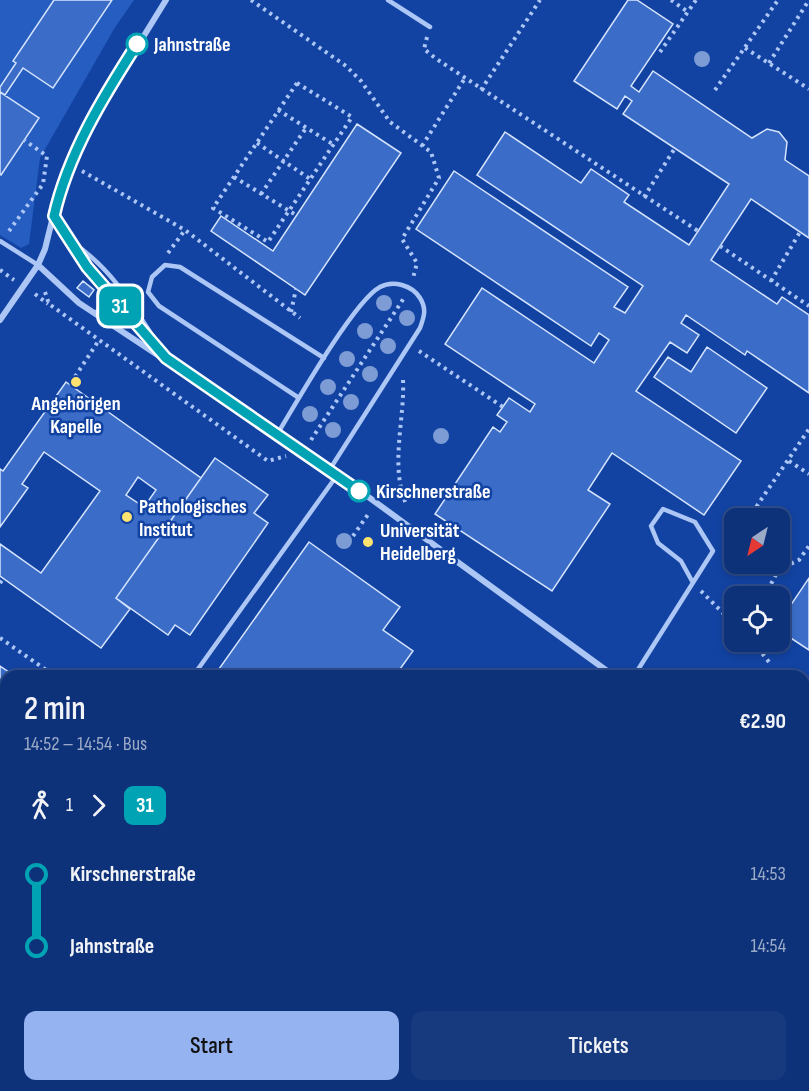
<!DOCTYPE html>
<meta charset="utf-8">
<style>
:root{--surface:#0e327a;--page:#173a7f;--text:#f1f3f6;--muted:#9baac7;--line:#2e4d8b;--accent:#95b2f1}
body{margin:0;font-family:"Sofia Sans Condensed",sans-serif;background:var(--page);color:var(--text);height:100vh;display:flex;flex-direction:column;font-size:22px;white-space:nowrap}
*{box-sizing:border-box;margin:0}
p{font-size:20px;color:var(--muted)}
.icon{flex:none;width:33px;height:33px;fill:none;stroke:currentColor;stroke-width:2;stroke-linecap:round;stroke-linejoin:round}
.map{position:relative;flex:1;overflow:hidden}
.side{position:absolute;left:0px;top:670px;width:810px;height:422px;display:flex;flex-direction:column;background:var(--surface);border-radius:18px 18px 0 0;box-shadow:0 3px 9px #0003,0 0 0 2px var(--line)}
.side>*{flex:none}
.badge{padding:0 12px;border-radius:9px;font-size:21px;line-height:39px}
.needle{width:39px;rotate:215deg}
.controls{position:absolute;left:724px;top:508px;display:grid;gap:12px}
.controls a{display:grid;place-items:center;width:66px;height:66px;border-radius:12px;background:var(--surface);box-shadow:0 3px 9px #0003,0 0 0 2px var(--line);font-size:30px}
.map>.badge{position:absolute;translate:-50% -50%;box-shadow:0 0 0 3px #fff}
.legs{display:flex;align-items:center;gap:9px;height:66px;padding:0 24px;font-size:20px}
.legs p{margin-inline-start:auto}
.summary{display:flex;align-items:center;justify-content:space-between;height:102px;padding:0 24px}
h1{font-size:33px;font-weight:600;line-height:45px}
.action{display:flex;gap:12px;margin-top:auto;padding:12px 24px}
.action a{flex:1;height:69px;border-radius:12px;background:var(--accent);color:#111;font-size:24px;font-weight:600;line-height:69px;text-align:center}
.action a+a{background:var(--page);color:var(--text)}
ul{padding:0 24px;list-style:none}
li{display:flex;align-items:center;gap:21px;height:72px;font-size:22px}
li i{display:grid;place-items:center;width:9px;height:100%;margin:0 8px;background:currentColor}
li i::after{content:'';width:15px;height:15px;margin:-8px;border:4px solid;border-radius:50%;background:var(--surface)}
li p{margin-inline-start:auto}
li:first-child i{background:linear-gradient(#0000 50%,currentColor 0)}
li:last-child i{background:linear-gradient(currentColor 50%,#0000 0)}
.map>svg:first-child{display:block}
.green{fill:#255dc0}
.building{fill:#3b6dc8;stroke:#d5e4fe;stroke-width:1.5;fill-rule:evenodd}
.lines{fill:none;stroke-linecap:round;stroke-linejoin:round}
.path{stroke:#acc6f5;stroke-width:4;stroke-dasharray:3 4.5;stroke-linecap:butt}
.service{stroke:#acc6f5;stroke-width:4.5}
.pedestrian{stroke:#acc6f5;stroke-width:5}
.minor{stroke:#acc6f5;stroke-width:6}
.tree{fill:#7d9cd5}
.line-1-casing{stroke:#fff;stroke-width:14}
.line-1{stroke:#00a3b4;stroke-width:9}
.stop-1-dot{fill:#fff;stroke:#00a3b4;stroke-width:3}
.poi-dot{fill:#ffe370;stroke:#1243a2;stroke-width:2}
.labels{text-anchor:middle;stroke-width:5;stroke-linejoin:round;paint-order:stroke}
.stop-label{font-size:20px;font-weight:bold;fill:#fff;stroke:#1243a2;text-anchor:start}
.poi-label{font-size:20px;font-weight:bold;fill:#fff;stroke:#1243a2;text-anchor:start}
</style>
<div class="map">
<svg width="809" height="1091" viewBox="0 0 809 1091">
<rect width="100%" height="100%" fill="#1243a2"/>
<!-- green -->
<path class="green" d="M0 0H134L114 29 40 158 29 244 21 248 0 235Z"/>
<!-- building -->
<path class="building" d="M54 0H112L53 88 23 68 5 95 0 92V87L16 63 13 61Z
M628 0H637L673 24 631 86 639 92 653 71 752 138 767 129 779 132 787 142 785 160 809 176V238L751 199 711 260 777 304 782 297 809 315V393L747 351 745 355 686 315 681 323 699 335 687 353 670 342 636 391 741 461 704 515 612 453 588 490 610 504 552 591 435 514 493 427 500 432 507 422 497 415 509 398 530 412 535 404 445 344 482 288 594 363 609 340 599 333 591 346 416 229 454 171 628 287 614 307 625 313 643 286 477 175 505 132 581 183 591 169 629 195 624 202 689 245 729 184 623 114 632 101 625 96 617 109 574 81Z
M0 92 39 118 1 175 0 174Z
M357 124 401 153 305 295 211 231 221 216 273 251Z
M83 281 94 290 89 297 77 288Z
M707 347 767 388 736 433 654 377 668 357 691 372Z
M66 382 201 478 116 598 130 609 101 648 0 576V544L41 573 100 491 44 452 22 484 28 488 0 527V469L3 471ZM138 477 156 490 144 507 126 495Z
M215 458 268 495 254 513 268 523 190 635 175 625 168 635 116 598Z
M309 542 400 607 383 630 413 651 395 676H214Z
M809 578V650L780 631V621Z
M0 666 15 676H6V824L0 820Z
M809 937V957L804 954V944Z
M6 939V1057L0 1053V947Z
M805 961 809 964V1091L797 1086H804Z
M804 1017 809 1021V1029L804 1036Z
M48 1086H181L188 1091H55Z
M425 1086H562L569 1091H432Z
M719 1086H776L773 1091H715Z"/>
<g class="lines">
<!-- path -->
<path class="path" d="M251 0 346 66 361 81 390 122 431 152 439 178 402 239 417 263 413 278
M671 0 688 12
M427 37 424 49 435 58 698 231
M745 48 809 89
M660 52 696 0
M769 63 809 0
M297 83 352 117 268 242 213 208Z
M481 90 540 0
M715 90 778 0
M278 110 334 145
M257 143 310 179
M422 146 465 78
M82 171 185 230 300 318
M234 177 296 215
M261 194 306 128
M644 197 675 148
M9 231 43 184 47 156 24 140
M720 246 809 306
M168 253 185 230
M0 270 14 280
M771 281 800 232
M45 292 49 304 268 461 286 456
M35 294 48 304
M291 312 296 289
M419 351 503 407
M403 380C405 420 389 467 407 506
M71 383 99 340
M311 440 404 298
M789 461 809 474
M748 519 809 429
M353 536 369 513
M730 544 735 550
M724 545 730 544 735 537
M772 564 779 569
M0 583 3 579
M701 591 735 625
M764 597 779 569 799 560 809 546
M0 638 55 676
M753 642 769 662
M804 812 809 818
M0 848 6 852
M804 957 809 960
M0 1065 6 1070
M29 1086 36 1091
M354 1086 362 1091
M791 1086 800 1091
M289 1091 293 1086"/>
<!-- service -->
<path class="service" d="M388 0 430 27
M0 241 38 265
M73 243C111 268 133 305 157 343
M95 314 111 295
M299 398 159 306 148 292 152 277 165 265 180 267 324 358
M278 433C296 403 354 301 380 287 393 280 412 285 420 298 427 309 424 317 420 328L330 469
M776 671 784 676
M193 676 338 474
M634 676 713 551 695 522 663 509 651 526 658 543 681 561 692 581
M804 692 809 695
M804 728 809 722
M0 899 6 890
M393 1086 400 1091"/>
<!-- pedestrian -->
<path class="pedestrian" d="M804 907 809 900
M679 1091 683 1086"/>
<!-- minor -->
<path class="minor" d="M54 216 87 267 162 353
M38 265 79 303 330 469 614 676
M0 320 38 265 45 249 59 192 92 120 166 0
M804 734 809 735"/>
</g>
<!-- trees -->
<g class="tree">
<circle cx="702" cy="59" r="8"/>
<circle cx="384" cy="303" r="8"/>
<circle cx="407" cy="318" r="8"/>
<circle cx="365" cy="331" r="8"/>
<circle cx="388" cy="346" r="8"/>
<circle cx="347" cy="359" r="8"/>
<circle cx="370" cy="374" r="8"/>
<circle cx="328" cy="387" r="8"/>
<circle cx="351" cy="402" r="8"/>
<circle cx="310" cy="414" r="8"/>
<circle cx="333" cy="430" r="8"/>
<circle cx="441" cy="436" r="8"/>
<circle cx="344" cy="541" r="8"/>
</g>
<g class="lines">
<!-- line-1 casing -->
<g class="line-1-casing">
<path id="line-1" d="M137 44C103 97 68 154 54 216L87 267 166 358 359 491"/>
</g>
<!-- line-1 -->
<use href="#line-1" class="line-1"/>
</g>
<!-- markers -->
<g class="stop-1-dot">
<circle cx="137" cy="44" r="10"/>
<circle cx="359" cy="491" r="10"/>
</g>
<g class="poi-dot">
<circle cx="76" cy="382" r="6"/>
<circle cx="127" cy="517" r="6"/>
<circle cx="368" cy="542" r="6"/>
</g>
<g class="labels">
<!-- stop labels -->
<g class="stop-label">
<text x="154" y="51">Jahnstraße</text>
<text x="376" y="498">Kirschnerstraße</text>
</g>
<!-- poi labels -->
<g class="poi-label">
<text x="76" y="410" text-anchor="middle">Angehörigen<tspan x="76" dy="23">Kapelle</tspan></text>
<text x="139" y="513">Pathologisches<tspan x="139" dy="23">Institut</tspan></text>
<text x="380" y="537">Universität<tspan x="380" dy="23">Heidelberg</tspan></text>
</g>
</g>
</svg>
<div class="controls">
<a><svg class="needle" viewBox="-14 -14 28 28"><path d="M0-13l5 13h-10z" fill="#e53935"/><path d="M0 13l5-13h-10z" fill="#9baac7"/></svg></a>
<a><svg class="icon" aria-label="locate" viewBox="0 0 24 24"><circle cx="12" cy="12" r="6"/><path d="M12 2v4M12 18v4M2 12h4M18 12h4"/></svg></a>
</div>
<b class="badge" style="left:120px;top:306px;background:#00a3b4;color:#fff">31</b>
<section class="side">
<div class="summary"><div><h1>2 min</h1><p>14:52 – 14:54 · Bus</p></div><b>€2.90</b></div>
<div class="legs"><svg class="icon" aria-label="walk" viewBox="0 0 24 24"><circle cx="13" cy="4" r="2"/><path d="M13 8l-2 6 4 7M11 14l-3 7M7 12l3-4h3l4 4"/></svg>1<svg class="icon" aria-label="forward" viewBox="0 0 24 24"><path d="M9 5l7 7-7 7"/></svg><b class="badge" style="background:#00a3b4;color:#fff">31</b></div>
<ul>
<li><i style="color:#00a3b4"></i><b>Kirschnerstraße</b><p>14:53</p></li>
<li><i style="color:#00a3b4"></i><b>Jahnstraße</b><p>14:54</p></li>
</ul>
<div class="action"><a>Start</a><a>Tickets</a></div>
</section>
</div>
